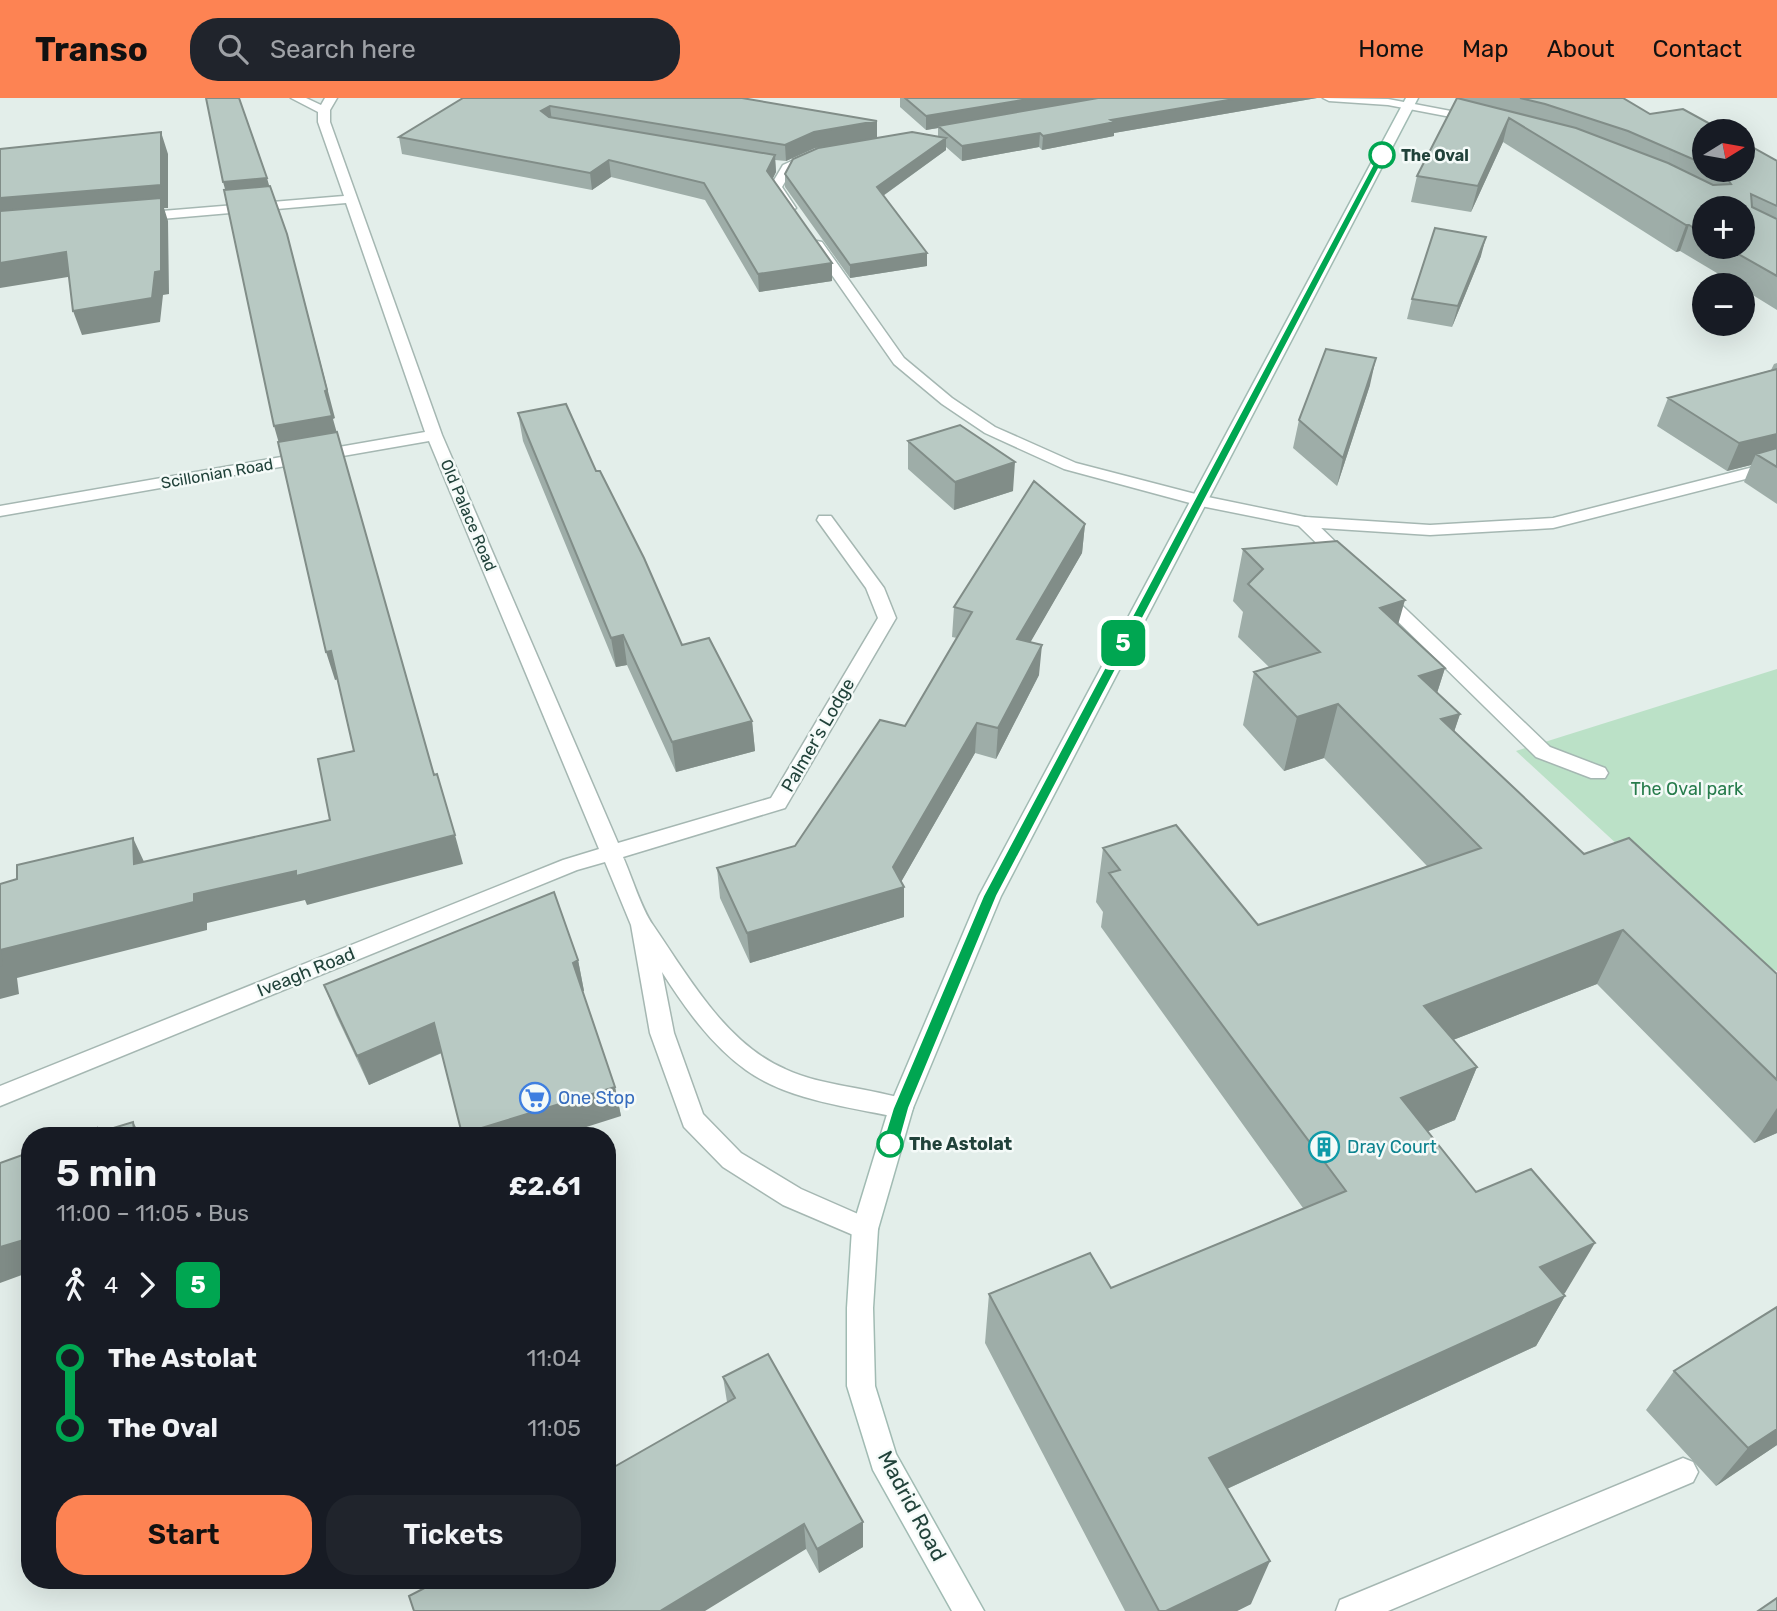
<!DOCTYPE html>
<meta charset="utf-8">
<style>
:root{--surface:#171b24;--page:#20242c;--text:#f1f3f6;--muted:#9ea1a6;--accent:#fd8353}
body{margin:0;font-family:Rubik,sans-serif;background:var(--page);color:var(--text);height:100vh;display:flex;flex-direction:column;font-size:26px;white-space:nowrap}
*{box-sizing:border-box;margin:0}
p{font-size:23px;color:var(--muted)}
.icon{flex:none;width:38px;height:38px;fill:none;stroke:currentColor;stroke-width:2;stroke-linecap:round;stroke-linejoin:round}
.map{position:relative;flex:1;overflow:hidden}
.panel{position:absolute;left:21px;top:1029px;width:595px;height:462px;display:flex;flex-direction:column;background:var(--surface);border-radius:28px;box-shadow:0 7px 28px #0002}
.panel>*{flex:none}
.badge{padding:0 14px;border-radius:10px;font-size:24px;line-height:46px}
.needle{width:46px;rotate:79deg}
.buttons{position:absolute;left:1692px;top:21px;display:grid;gap:14px}
.buttons a{display:grid;place-items:center;width:63px;height:63px;border-radius:50%;background:var(--surface);box-shadow:0 7px 28px #0002;font-size:35px}
.map>.badge{position:absolute;translate:-50% -50%;box-shadow:0 0 0 4px #fff}
.legs{display:flex;align-items:center;gap:10px;height:77px;padding:0 35px;font-size:23px}
.legs p{margin-inline-start:auto}
.headline{display:flex;align-items:center;justify-content:space-between;height:119px;padding:0 35px}
h1{font-size:38px;font-weight:600;line-height:52px}
.primary-button{display:flex;gap:14px;margin-top:auto;padding:14px 35px}
.primary-button a{flex:1;height:80px;border-radius:28px;background:var(--accent);color:#111;font-size:28px;font-weight:600;line-height:80px;text-align:center}
.primary-button a+a{background:var(--page);color:var(--text)}
ul{padding:0 35px;list-style:none}
li{display:flex;align-items:center;gap:24px;height:70px;font-size:26px}
li i{display:grid;place-items:center;width:10px;height:100%;margin:0 9px;background:currentColor}
li i::after{content:'';width:18px;height:18px;margin:-9px;border:5px solid;border-radius:50%;background:var(--surface)}
li p{margin-inline-start:auto}
li:first-child i{background:linear-gradient(#0000 50%,currentColor 0)}
li:last-child i{background:linear-gradient(currentColor 50%,#0000 0)}
header{display:flex;align-items:center;gap:42px;box-sizing:border-box;height:98px;padding:0 35px;background:var(--accent);color:#111}
header strong{font-size:33px}
nav{display:flex;gap:38px;margin-inline-start:auto;font-size:24px}
.search{width:490px;height:63px;background:var(--page);display:flex;align-items:center;gap:18px;box-sizing:border-box;padding:0 24px;border-radius:28px;color:var(--muted);font-size:26px}
.map>svg:first-child{display:block}
.green{fill:#bbe1c7}
.lines{fill:none;stroke-linecap:round;stroke-linejoin:round}
.lane-casing{stroke:#a5b7b2;stroke-width:3}
.street-casing{stroke:#a5b7b2;stroke-width:3}
.secondary-casing{stroke:#a1bbb3;stroke-width:3}
.lane{fill:#fff;fill-rule:evenodd}
.street{fill:#fff;fill-rule:evenodd}
.secondary{fill:#fff;fill-rule:evenodd}
.wall{fill:#9eada8;fill-rule:evenodd}
.shaded-wall{fill:#818d88}
.building{fill:#b8c9c3;stroke:#818d88;stroke-width:2}
.line-1{fill:#00a651;stroke:#fff;stroke-width:2}
.stop-1-dot{fill:#fff;stroke:#00a651;stroke-width:3.5}
.labels{text-anchor:middle;stroke-width:5;stroke-linejoin:round;paint-order:stroke}
.far-stop-label{font-size:16px;font-weight:bold;fill:#21423a;stroke:#f4faf8;text-anchor:start}
.far-street-label{font-size:16px;fill:#21423a;stroke:#f4faf8}
.street-label{font-size:18px;fill:#21423a;stroke:#f4faf8}
.park-label{font-size:18px;fill:#277c4c;stroke:#f4faf8}
.shop-label{font-size:18px;fill:#366cbe;stroke:#f4faf8;text-anchor:start}
.stop-label{font-size:18px;font-weight:bold;fill:#21423a;stroke:#f4faf8;text-anchor:start}
.culture-label{font-size:18px;fill:#0d838f;stroke:#f4faf8;text-anchor:start}
.near-street-label{font-size:21px;fill:#21423a;stroke:#f4faf8}
</style>
<header>
<strong>Transo</strong>
<div class="search"><svg class="icon" aria-label="search" viewBox="0 0 24 24"><circle cx="10" cy="10" r="6"/><path d="M15 15l6 6"/></svg>Search here</div>
<nav><a>Home</a><a>Map</a><a>About</a><a>Contact</a></nav>
</header>
<div class="map">
<svg width="1777" height="1513" viewBox="0 0 1777 1513">
<rect width="100%" height="100%" fill="#e3eeea"/>
<!-- green -->
<path class="green" d="M1777 571V873L1735 855 1516 653Z"/>
<g class="lines">
<!-- lane casing -->
<g class="lane-casing">
<path id="lane" d="M1305 419 1311 420 1352 460 1355 464 1352 468H1340L1299 428 1297 424 1299 420Z
M1382 493 1388 494 1550 649 1605 670 1608 675 1605 680H1591L1536 659 1376 502 1373 498 1376 494Z
M1683 1360 1693 1364 1698 1374 1693 1384 1388 1513H1336L1340 1502Z"/>
</g>
<!-- street casing -->
<g class="street-casing">
<path id="street" d="M291 0H306L321 7 325 0H337L330 12V24L442 337 618 745 771 700 878 520 866 490 817 422 819 418H831L884 490 896 520 785 710 623 759C632 779 641 810 653 827 688 878 725 945 785 971 824 989 869 989 910 1003L913 1010 910 1017 901 1020C851 1009 789 1003 746 972 711 947 685 910 662 874L674 935 703 1016 741 1055 801 1091 874 1123 878 1131 874 1139 865 1142 783 1107 723 1069 684 1029 650 935 631 827 605 764 577 772 0 1008V988L563 762 599 751 429 343 0 418V408L425 334 346 105 138 123 132 119 138 115 344 98 318 24V14Z
M1323 0 1388 1 1477 18 1483 21 1477 24 1388 7 1329 3Z
M809 55 819 58 792 72 782 89 796 110 790 114 786 113 770 89 783 67Z
M817 143 822 144 904 260 952 300 995 329 1076 365 1203 398 1305 419 1430 427 1553 420 1777 363V373L1553 430 1430 437 1305 429 1201 408 1064 371 985 335 942 306 894 266 811 147Z"/>
</g>
<!-- secondary casing -->
<g class="secondary-casing">
<path id="secondary" d="M1406 0H1418L1001 798 913 1010 878 1131 873 1210 875 1288 896 1356 984 1513H952L873 1372 847 1288V1210L852 1131 889 1010 979 798Z"/>
</g>
<!-- lane -->
<use href="#lane" class="lane"/>
<!-- street -->
<use href="#street" class="street"/>
<!-- secondary -->
<use href="#secondary" class="secondary"/>
</g>
<!-- wall -->
<path class="wall" d="M463 0 877 23V40L938 38V30L926 32 900 9V0H1317L1114 35V38L1042 52 1039 49 962 63 946 49V52L883 98 927 168 850 180 785 89V76L871 41 815 50 786 63 775 62 776 74 772 81 832 165V183L759 194 705 102 611 79 592 92 402 56 399 39Z
M1460 0H1623L1650 16 1704 33V72H1743L1777 63V212L1743 191V187H1737L1680 153 1676 154 1503 44 1471 114 1411 104 1417 78ZM1704 110 1743 149H1704Z
M1481 158 1452 229 1407 221 1412 201Z
M1777 265V406L1744 384 1751 367 1727 373 1657 328 1668 300 1771 272 1774 266Z
M1370 287 1337 388 1293 350 1299 322Z
M518 315 682 547 752 623 755 653 676 674 627 567 616 569 523 343Z
M908 343 1013 393 954 412 908 371Z
M1085 426 1082 455 1030 544 1039 577 996 661 975 655 901 784 904 819 750 865 720 800 717 770 795 748 905 628 957 540 952 539 954 509Z
M1243 451 1398 527 1445 570 1437 595 1460 616 1454 634 1584 756 1777 876V1035L1754 1045 1597 886 1453 942 1477 969 1455 1022 1428 1033 1476 1094 1565 1195 1563 1196 1565 1198 1536 1248 1227 1391 1251 1506 1237 1513H1125L985 1245 989 1196 1111 1190 1303 1110 1101 829 1103 814 1096 804 1103 750 1258 827 1427 768 1324 660 1284 673 1243 627 1254 574 1269 569 1238 539 1243 514 1233 503Z
M578 862 584 893H582L615 989 621 1018 442 955 369 987 336 917 324 887Z
M1674 1273 1777 1347 1716 1388 1646 1312Z
M723 1279 863 1424V1449L819 1475 806 1451 607 1482 727 1304Z"/>
<!-- shaded-wall -->
<path class="shaded-wall" d="M1034 0H1114L938 28V30L926 32V18Z
M1240 0H1317L1114 35V38L1042 52 1043 38 1111 22Z
M550 8 552 24 541 13Z
M1509 20 1503 44 1471 114 1478 88Z
M877 23V40L815 50 786 63 785 47 814 34Z
M161 34 168 56V110H164L168 123 169 196 163 197 160 224 82 237 73 213 155 174 0 123V100Z
M1040 35 1039 49 962 63V48Z
M946 40V52L877 102V89Z
M775 57 776 74 768 91 767 73Z
M609 62 611 79 592 92 590 75Z
M267 80 273 101 229 105 223 84Z
M1686 127H1689L1680 153 1676 154Z
M287 136 335 320 333 321 340 346 282 356 274 328 325 293Z
M1486 139 1481 158 1452 229 1458 208Z
M66 154 74 178 0 190V165Z
M927 155V168L850 180V167Z
M832 165V183L759 194 758 176Z
M1376 260 1370 287 1337 388 1343 360Z
M1777 336V361L1756 356 1751 367 1727 373 1739 345Z
M1015 364 1013 393 954 412 955 384Z
M1085 426 1082 455 1015 571 1017 541Z
M1405 502 1390 555 1380 510Z
M623 537 627 567 616 569 611 540Z
M1042 547 1039 577 996 661 998 630Z
M331 553 339 581 335 582 326 554Z
M1445 570 1428 623 1419 578Z
M1338 606 1324 660 1284 673 1297 619Z
M1460 616 1442 669 1441 621Z
M752 623 755 653 676 674 672 644Z
M977 625 975 655 897 791 904 789V819L750 865 747 835 893 769Z
M455 737 463 766 307 807 305 802 207 825V832L17 880 19 896 0 901V852L194 796Z
M133 740 146 768 134 766Z
M1623 832 1597 886 1404 961 1424 908Z
M578 862 584 893 579 895 573 865Z
M434 925 443 954 369 987 357 958Z
M1477 969 1455 1022 1381 1053 1401 1000Z
M615 989 621 1018 558 1038H462V1036Z
M1777 1010V1035L1754 1045Z
M133 1024 141 1038H135Z
M20 1143 30 1145V1174L0 1185V1149Z
M1595 1145 1565 1195 1512 1219 1540 1169Z
M1565 1198 1536 1248 1194 1406 1209 1360Z
M1777 1331V1347L1716 1388 1748 1350Z
M863 1424V1449L819 1475 817 1451Z
M804 1426 806 1451 705 1513H663L662 1512Z
M1270 1463 1251 1506 1237 1513H1166Z"/>
<!-- building -->
<path class="building" d="M206 0H239L267 80 223 84Z
M463 0H742L877 23 814 34 785 47 550 8 541 13 549 19 775 57 767 73 832 165 758 176 704 85 609 62 590 75 399 39Z
M905 0H1034L926 18Z
M1098 0H1240L1111 22 1115 24 1043 38 1040 35 962 48 938 28Z
M1457 0 1576 30 1668 65 1713 87 1731 86 1725 77 1716 72H1743V44L1777 63V108L1751 96 1752 109 1777 121V178L1726 149H1743V110H1704V136L1689 127H1686L1509 20 1478 88 1417 78Z
M1520 0H1623L1650 16 1683 11 1723 33H1704V66L1628 33 1545 6Z
M161 34V87L0 100V51Z
M912 34 946 40 877 89 927 155 850 167 785 76 793 61 818 50Z
M270 88 287 136 327 292 325 293 332 318 274 328 224 92Z
M161 100V173L155 174 152 200 73 213 66 154 0 165V113Z
M1435 130 1486 139 1458 208 1412 201Z
M1326 251 1376 260 1343 360 1299 322Z
M1777 271V336L1739 345 1668 300Z
M566 306 596 373H600L644 460 682 547 709 540 752 623 672 644 623 537 611 540 518 315Z
M960 327 1015 364 955 384 908 343Z
M337 334 434 677 437 676 455 737 296 778V773L194 796V804L0 852 2 867 0 868V786L17 781V767L133 740 134 766 330 722 318 661 354 653 331 553 326 554 278 344Z
M1777 350V369L1756 356Z
M1034 383 1085 426 1017 541 1042 547 998 630 977 625 893 769 904 789 747 835 717 770 795 748 880 622 905 628 972 514 954 509Z
M1337 443 1405 502 1380 510 1445 570 1419 578 1460 616 1441 621 1584 756 1629 740 1777 876V982L1623 832 1424 908 1477 969 1401 1000 1476 1094 1531 1071 1595 1145 1540 1169 1565 1198 1209 1360 1270 1463 1166 1513H1159L989 1196 1090 1155 1111 1190 1346 1093 1109 775 1120 772 1103 750 1176 727 1258 827 1481 750 1338 606 1297 619 1254 574 1320 554 1248 486 1263 471 1243 451Z
M554 794 578 862 573 865 615 989 462 1036 434 925 357 958 324 887Z
M133 1024 135 1038H74L97 1030V1035Z
M28 1052H30V1145L20 1149V1143L0 1149V1065L28 1055Z
M1777 1209V1331L1748 1350 1674 1273Z
M768 1256 863 1424 817 1451 804 1426 662 1512 663 1513H414L409 1498 440 1482H607V1373L735 1300 723 1279Z
M1777 1500V1513H1758Z"/>
<!-- line-1 -->
<path class="line-1" d="M1379 55 1386 57 997 798 909 1010 899 1046 896 1050H885L882 1046 893 1010 983 798Z"/>
<!-- icons -->
<defs>
<g id="supermarket-ring" transform="scale(1.575)"><circle r="9.5" fill="#f4faf8" stroke="#3f7fe0" stroke-width="1.5"/><path d="M-6-5.5h2.5l.6 2H6L4.5 2H-2.5L-4.4-4H-6ZM-1.5 3.2a1.3 1.3 0 1 0 .1 0ZM3 3.2a1.3 1.3 0 1 0 .1 0Z" fill="#3f7fe0"/></g>
<g id="building-ring" transform="scale(1.575)"><circle r="9.5" fill="#f4faf8" stroke="#0f9aa8" stroke-width="1.5"/><path d="M-4-6H4V6H1V3H-1V6H-4ZM-2.5-4.3h1.7v1.8h-1.7ZM.8-4.3h1.7v1.8H.8ZM-2.5-1h1.7V.8h-1.7ZM.8-1h1.7V.8H.8Z" fill="#0f9aa8"/></g>
</defs>
<g fill-rule="evenodd">
<use href="#supermarket-ring" x="535" y="1000"/>
<use href="#building-ring" x="1324" y="1049"/>
</g>
<!-- markers -->
<g class="stop-1-dot">
<circle cx="1382" cy="57" r="12"/>
<circle cx="890" cy="1046" r="12"/>
</g>
<g class="labels">
<!-- far-stop labels -->
<g class="far-stop-label">
<text x="1401" y="63">The Oval</text>
</g>
<!-- far-street labels -->
<g class="far-street-label">
<text transform="translate(217 375) rotate(-10)" y="6">Scillonian Road</text>
<text transform="translate(469 417) rotate(67)" y="6">Old Palace Road</text>
</g>
<!-- street labels -->
<g class="street-label">
<text transform="translate(818 637) rotate(-60)" y="6">Palmer's Lodge</text>
<text transform="translate(306 874) rotate(-22)" y="6">Iveagh Road</text>
</g>
<!-- park labels -->
<g class="park-label">
<text x="1687" y="697">The Oval park</text>
</g>
<!-- shop labels -->
<g class="shop-label">
<text x="558" y="1006">One Stop</text>
</g>
<!-- stop labels -->
<g class="stop-label">
<text x="909" y="1052">The Astolat</text>
</g>
<!-- culture labels -->
<g class="culture-label">
<text x="1347" y="1055">Dray Court</text>
</g>
<!-- near-street labels -->
<g class="near-street-label">
<text transform="translate(912 1408) rotate(62)" y="7">Madrid Road</text>
</g>
</g>
</svg>
<div class="buttons">
<a><svg class="needle" viewBox="-14 -14 28 28"><path d="M0-13l5 13h-10z" fill="#e53935"/><path d="M0 13l5-13h-10z" fill="#9ea1a6"/></svg></a>
<a>+</a>
<a>−</a>
</div>
<b class="badge" style="left:1123px;top:545px;background:#00a651;color:#fff">5</b>
<section class="panel">
<div class="headline"><div><h1>5 min</h1><p>11:00 – 11:05 · Bus</p></div><b>£2.61</b></div>
<div class="legs"><svg class="icon" aria-label="walk" viewBox="0 0 24 24"><circle cx="13" cy="4" r="2"/><path d="M13 8l-2 6 4 7M11 14l-3 7M7 12l3-4h3l4 4"/></svg>4<svg class="icon" aria-label="forward" viewBox="0 0 24 24"><path d="M9 5l7 7-7 7"/></svg><b class="badge" style="background:#00a651;color:#fff">5</b></div>
<ul>
<li><i style="color:#00a651"></i><b>The Astolat</b><p>11:04</p></li>
<li><i style="color:#00a651"></i><b>The Oval</b><p>11:05</p></li>
</ul>
<div class="primary-button"><a>Start</a><a>Tickets</a></div>
</section>
</div>
